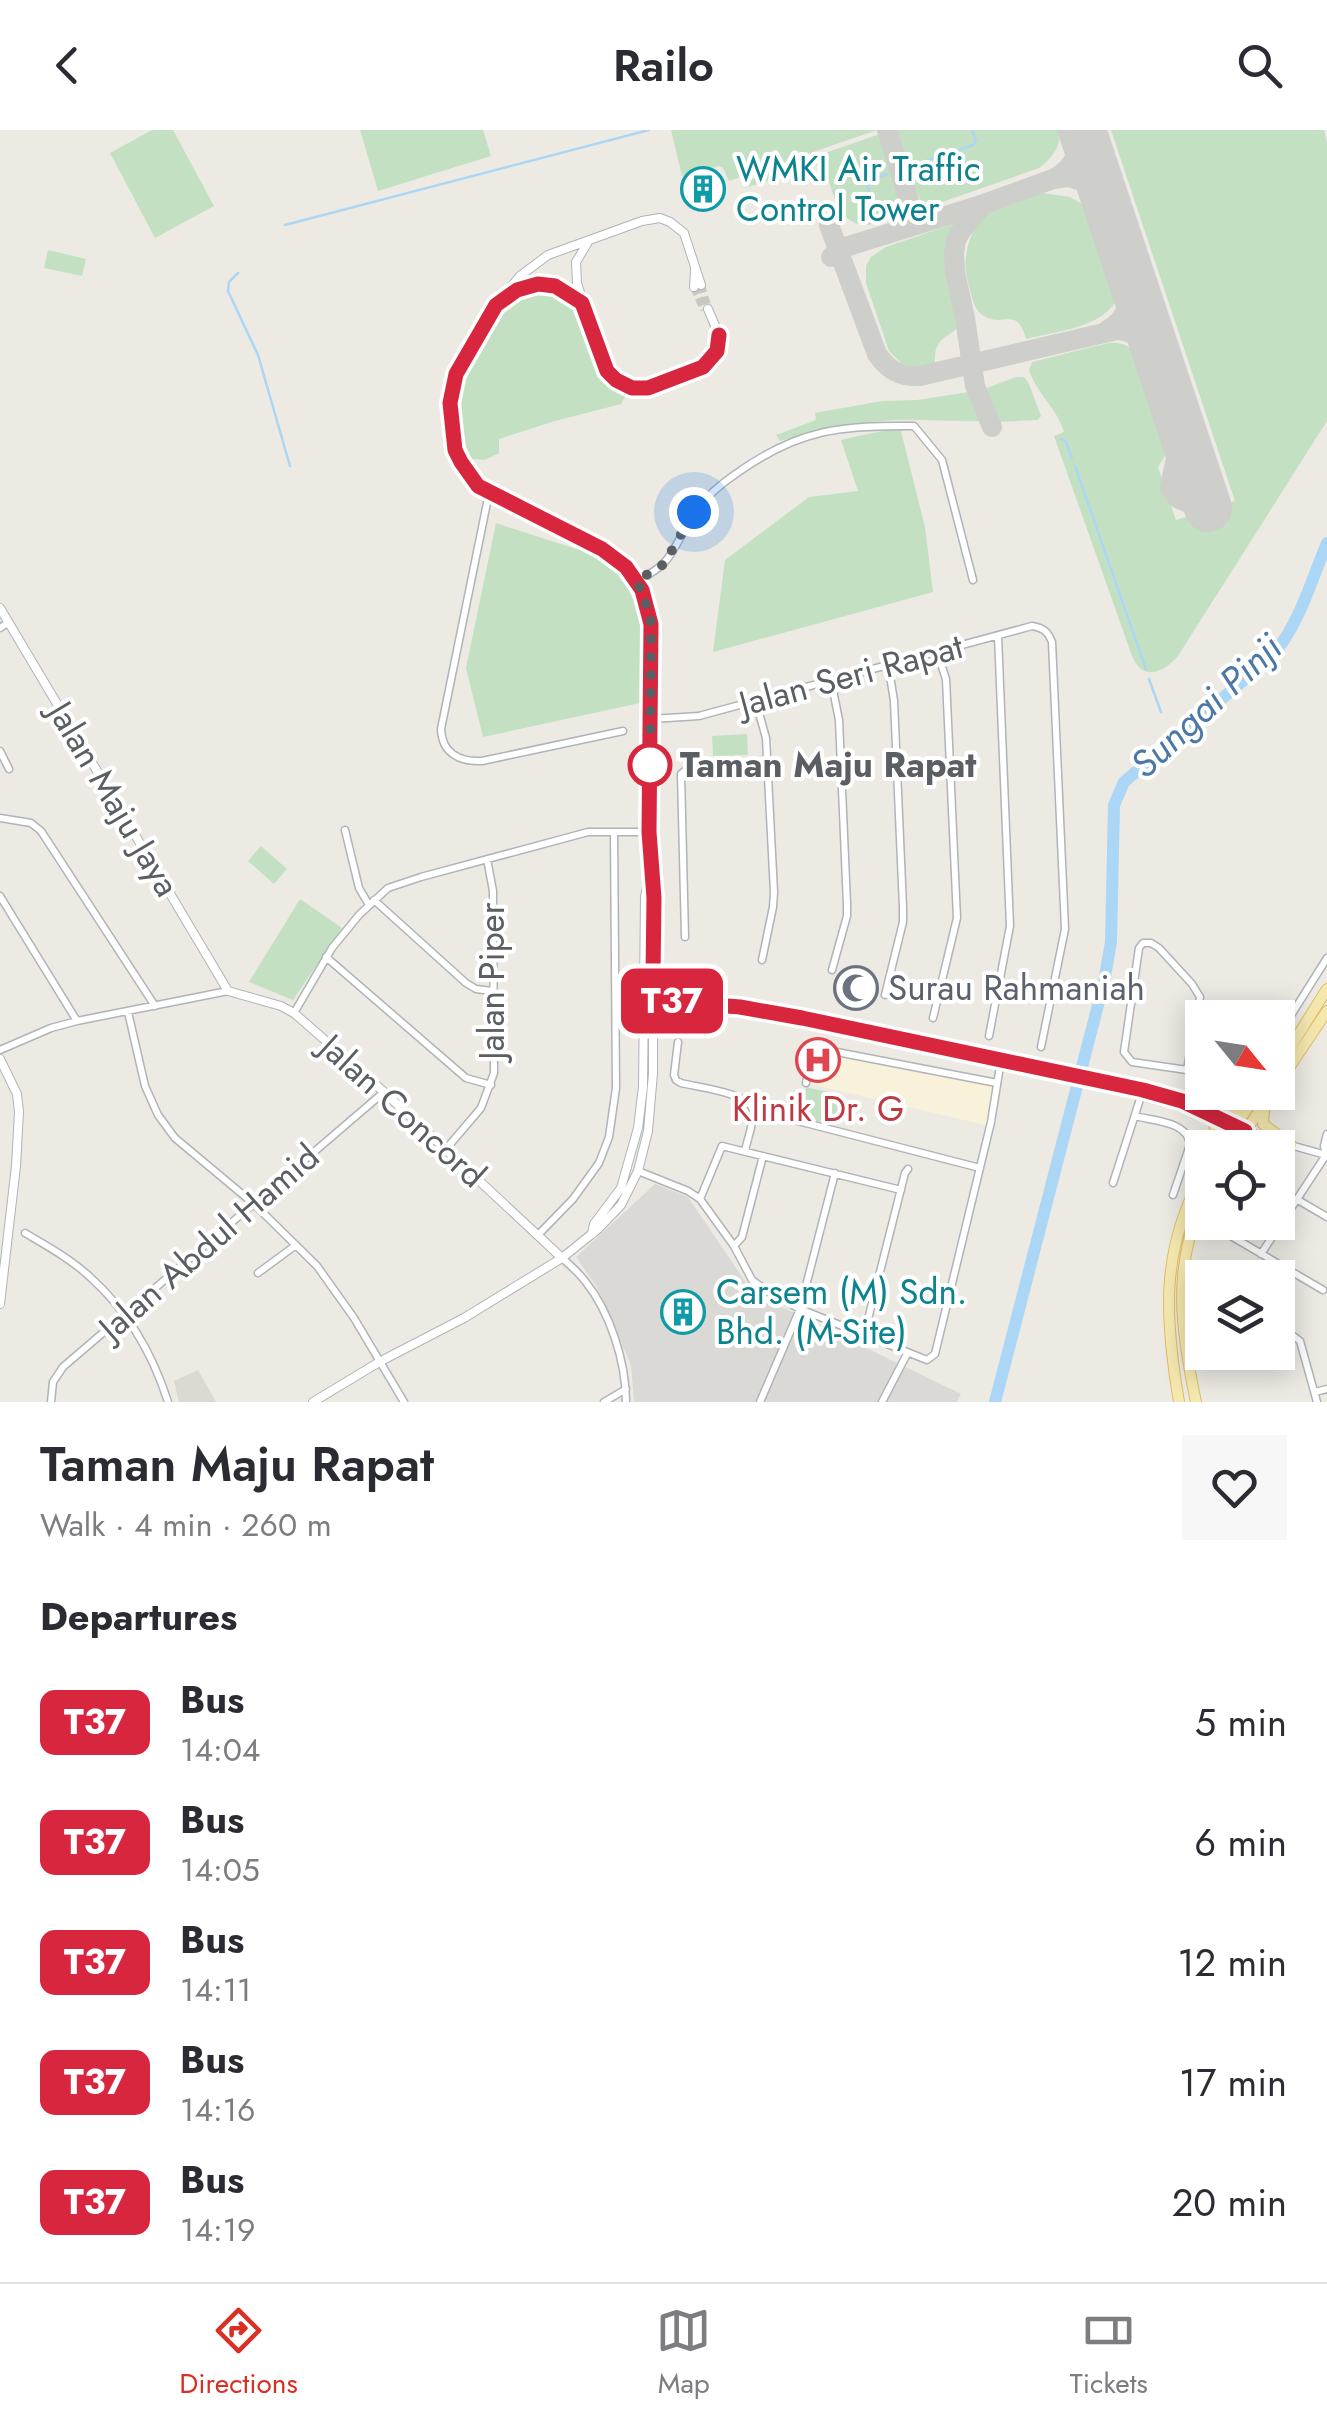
<!DOCTYPE html>
<meta charset="utf-8">
<style>
:root{--surface:#fff;--page:#f7f7f7;--text:#2b2b33;--muted:#7c7c81;--line:#e1e1e2;--accent:#d93025}
body{margin:0;font-family:Jost,sans-serif;background:var(--page);color:var(--text);height:100vh;display:flex;flex-direction:column;font-size:38px;white-space:nowrap}
*{box-sizing:border-box;margin:0}
p{font-size:32px;color:var(--muted)}
.icon{flex:none;width:55px;height:55px;fill:none;stroke:currentColor;stroke-width:2;stroke-linecap:round;stroke-linejoin:round}
.map{position:relative;height:1272px;overflow:hidden}
.drawer{display:flex;flex-direction:column;background:var(--surface);flex:1}
.drawer>*{flex:none}
.badge{padding:0 20px;border-radius:15px;font-size:35px;line-height:65px}
.needle{width:65px;rotate:120deg}
.controls{position:absolute;left:1185px;top:870px;display:grid;gap:20px}
.controls a{display:grid;place-items:center;width:110px;height:110px;border-radius:0px;background:var(--surface);box-shadow:0 5px 25px #0003;font-size:50px}
.you{position:absolute;width:50px;height:50px;margin:-25px;border:8px solid #fff;border-radius:50%;background:#1a73e8;box-shadow:0 0 0 15px #1a73e833}
.map>.badge{position:absolute;translate:-50% -50%;box-shadow:0 0 0 5px #fff}
h2{padding:0 40px;font-size:38px;line-height:90px}
.round{display:grid;place-items:center;flex:none;width:105px;height:105px;border-radius:0px;background:var(--page)}
.overview{display:flex;align-items:center;justify-content:space-between;height:170px;padding:0 40px}
h1{font-size:48px;font-weight:600;line-height:75px}
ul{padding:0;list-style:none}
li{display:flex;align-items:center;gap:30px;height:120px;padding:0 40px}
li div{flex:1}
li b{display:block;font-size:38px}
li em{font-style:normal}
li .badge{min-width:110px;font-weight:700;text-align:center}
header{display:flex;justify-content:space-between;align-items:center;height:130px;padding:0 40px;background:var(--surface);font-size:45px;font-weight:600}
.dock{display:flex;justify-content:space-around;align-items:center;height:140px;border-top:2px solid var(--line);background:var(--surface);font-size:28px;color:var(--muted)}
.dock a{display:grid;justify-items:center;gap:5px}
.dock .on{color:var(--accent)}
.map>svg:first-child{display:block}
.commercial{fill:#f9f2db}
.industrial{fill:#dbd9d5}
.education{fill:#dcd9d2}
.green{fill:#c3e1c2}
.lines{fill:none;stroke-linecap:round;stroke-linejoin:round}
.stream{stroke:#abd6f5;stroke-width:2.5}
.river{stroke:#abd6f5;stroke-width:12}
.taxiway{stroke:#cececa;stroke-width:20}
.runway{stroke:#cececa;stroke-width:48}
.tertiary-tunnel{stroke:#c8c7c3;stroke-width:8;stroke-dasharray:8 4;stroke-linecap:butt}
.minor-casing{stroke:#b0b3b7;stroke-width:9}
.tertiary-casing{stroke:#b0b3b7;stroke-width:10}
.primary-casing{stroke:#e0bc68;stroke-width:12}
.minor{stroke:#fff;stroke-width:6}
.tertiary{stroke:#fff;stroke-width:8}
.primary{stroke:#f5e8af;stroke-width:10}
.line-casing{stroke:#fff;stroke-width:22}
.line{stroke:#d7263d;stroke-width:15}
.walk{stroke:#5b5e62;stroke-width:10;stroke-dasharray:0 18}
.stop-dot{fill:#fff;stroke:#d7263d;stroke-width:5}
.labels{text-anchor:middle;stroke-width:8;stroke-linejoin:round;paint-order:stroke}
.culture-label{font-size:35px;fill:#0d838f;stroke:#fff;text-anchor:start}
.street-label{font-size:35px;fill:#5b5e62;stroke:#fff}
.stop-label{font-size:35px;font-weight:bold;fill:#5b5e62;stroke:#fff;text-anchor:start}
.worship-label{font-size:35px;fill:#5b616d;stroke:#fff;text-anchor:start}
.health-label{font-size:35px;fill:#be3a42;stroke:#fff}
.water-label{font-size:38px;font-style:italic;fill:#4b78a5;stroke:#fff}
</style>
<header><svg class="icon" aria-label="back" viewBox="0 0 24 24"><path d="M15 5l-7 7 7 7"/></svg>Railo<svg class="icon" aria-label="search" viewBox="0 0 24 24"><circle cx="10" cy="10" r="6"/><path d="M15 15l6 6"/></svg></header>
<div class="map">
<svg width="1327" height="1272" viewBox="0 0 1327 1272">
<rect width="100%" height="100%" fill="#eceae3"/>
<!-- commercial -->
<path class="commercial" d="M814 916 1002 958 990 996 806 953Z"/>
<!-- industrial -->
<path class="industrial" d="M655 1054 688 1067 753 1163 961 1264 957 1272H634L631 1235 597 1157 576 1127Z"/>
<!-- education -->
<path class="education" d="M198 1240 216 1272H179L174 1251Z"/>
<!-- green -->
<path class="green" d="M152 0H173L214 76 155 108 110 23Z
M360 0H483L491 26 378 61Z
M671 0H877L729 51 723 38 719 36 682 46Z
M895 0H1059C1062 16 1052 28 1039 38L928 77 922 74 918 66Z
M1111 0H1324L1327 13V291L1178 526C1163 543 1143 552 1132 526L1054 306 1064 302C1057 278 1037 264 1029 240L1032 232 1104 214C1116 211 1123 213 1134 220L1166 324 1158 337 1176 390 1235 371Z
M883 3 906 74 903 83C893 87 883 91 873 94 837 102 832 56 823 33L745 58 751 50 761 45Z
M1043 63 1070 67 1084 75 1116 171C1099 199 1056 201 1026 209 1017 175 1003 198 984 186 973 180 971 163 968 152 961 128 969 96 991 82 1005 72 1027 68 1043 63Z
M956 93C939 127 950 156 962 190 953 211 933 202 935 234L919 238 902 234 889 221 866 153V136L871 127 886 117Z
M48 120 86 129 82 146 44 138Z
M551 159 568 167 580 180 599 234 609 253 623 262 625 267 621 274 555 291 499 309V323L485 330 470 329C464 308 458 289 461 267 464 235 503 170 535 160 540 159 546 160 551 159Z
M1016 247H1024L1029 254 1041 286 1038 290 997 292 981 260Z
M969 262 973 264 984 291C949 292 915 288 881 291 846 294 814 302 780 311L776 305 816 290 815 283 882 271 917 270Z
M900 297 925 397 933 462 713 522 725 430 809 367 858 361 841 310Z
M496 393 601 427 623 448 642 489 640 573 483 607 466 538Z
M747 604 748 625 713 626 712 606Z
M261 716 287 739 274 754 248 731Z
M300 769 342 798 293 870 249 852Z
M806 957 842 965 834 995 811 990 812 983 794 979 798 963 805 964Z"/>
<g class="lines">
<!-- stream -->
<path class="stream" d="M917 34 973 15 976 10 972 0
M878 89 867 55V51L887 44
M285 95 649 0
M238 143 229 152 228 161 258 225 290 336
M1061 309 1066 312 1072 329
M1075 336 1146 539
M1149 549 1161 582"/>
<!-- river -->
<path class="river" d="M995 1272 1104 852 1111 812 1114 675 1124 652 1271 527C1299 496 1311 451 1327 413"/>
<!-- taxiway -->
<path class="taxiway" d="M887 0 912 81 927 91
M1055 48C1075 37 1080 22 1078 0
M983 75 961 101 956 110 954 123 955 142 965 188 975 256 992 297
M829 95 877 224C888 240 900 247 920 246L1117 200C1136 201 1148 212 1157 228
M831 127 842 118 984 74 1053 49 1068 47 1085 52 1105 72
M1106 201C1130 188 1133 167 1129 143
M1177 285 1213 352 1207 369 1193 375 1177 368 1170 357 1177 323Z"/>
<!-- runway -->
<path class="runway" d="M1082 0 1208 378"/>
<!-- tertiary-tunnel -->
<path class="tertiary-tunnel" d="M701 155 708 179
M694 157 704 180"/>
<!-- minor casing -->
<g class="minor-casing">
<path id="minor" d="M489 363 441 599C442 623 459 632 482 631L623 601
M637 451C646 446 656 441 663 434 677 420 683 398 695 382 707 365 722 353 740 341 800 299 843 295 914 296L942 330 973 450
M0 498 9 492
M831 550 839 590 847 774V786L832 840
M756 572 766 608 774 762 773 777 762 830
M651 589 699 586 1032 496C1044 498 1048 502 1052 512L1065 799 1041 917
M0 621 9 639
M0 688 31 693 41 701 155 876
M345 700 359 758 369 775
M0 766 77 891
M374 770 466 853 476 859 492 861
M685 807 681 644 688 638 767 632
M326 827 466 948 491 955
M885 865 903 792V777L894 571 891 552 886 535
M128 882 145 956 158 985 175 1008 254 1074 317 1136 354 1188 404 1272
M294 883 332 818 359 785 388 758 421 747 588 702H649
M933 888 957 788 946 549 937 522
M989 906 1010 796 998 506
M1278 906 1327 828
M678 912 674 945 676 950 681 953C697 957 751 963 753 981 754 993 747 1010 745 1021
M0 920 51 898 77 891 228 861
M1187 940 1200 867 1192 854 1159 818 1151 813H1143L1139 818 1124 922 1132 932 1187 940 1202 950
M806 953 812 922 816 918 997 953
M1226 962H1232
M1135 986C1154 991 1188 991 1190 1015L1173 1065
M794 990 980 1038
M1247 1001 1278 1011
M1290 1015 1326 1025
M446 1019 481 978 494 943 493 761 487 729
M638 1041 688 1061 700 1069 734 1116 752 1150 767 1161 800 1179 927 1230 935 1224 991 992 1001 930
M1113 1053 1141 966
M700 1069 722 1016 901 1060
M1298 1070 1327 1087
M1214 1092 1219 1099 1323 1160
M25 1103C47 1116 71 1129 90 1147 127 1180 153 1225 168 1272
M538 1105 573 1069 599 1033 609 1007 616 958 614 702
M734 1116 742 1107 763 1026
M1261 1124 1326 1025 1324 1016 1327 1004
M562 1128C570 1135 578 1142 585 1151 610 1182 626 1232 626 1272
M258 1143 296 1115
M1278 1194 1300 1211 1317 1272
M1184 1202 1202 1200
M864 1205 905 1043 908 1039
M1315 1262 1327 1259
M51 1272 53 1252 63 1237 384 962
M604 1272 626 1259
M760 1272 800 1179 835 1043
M882 1272 907 1224"/>
</g>
<!-- tertiary casing -->
<g class="tertiary-casing">
<path id="tertiary" d="M588 112 576 132 577 153 602 231 616 250 632 258H648L703 237 713 228 719 213V205L708 179
M694 157 695 140
M502 171C534 147 551 150 582 173
M0 478 228 861 281 876 294 883 384 962 562 1128
M653 869 740 877 802 888 1111 953 1182 971 1237 997
M655 901 669 884 691 877
M0 929 17 964 19 982 16 1036 0 1174
M1119 960 1179 976 1232 1001
M592 1104 594 1094 621 1058 638 998 643 957 645 767 649 748
M313 1272 381 1231 464 1188 562 1128 598 1099 621 1075 638 1041 648 1001 653 943V768L649 702V482L637 451 626 437 602 419 478 356 461 332 455 321 450 288 452 258 456 244 466 224 496 175 520 146 548 125 642 91 660 88 670 92 684 103 701 155"/>
</g>
<!-- primary casing -->
<g class="primary-casing">
<path id="primary" d="M1278 937 1327 859
M1278 954 1327 881
M1264 980 1263 994 1291 1015
M1216 986 1234 982 1248 976
M1214 991 1217 1018
M1220 1018 1259 962
M1234 1018 1272 962
M1245 1018 1257 1013 1290 1015
M1179 1272C1165 1189 1160 1122 1202 1045
M1196 1272C1181 1201 1172 1140 1202 1071"/>
</g>
<!-- minor -->
<use href="#minor" class="minor"/>
<!-- tertiary -->
<use href="#tertiary" class="tertiary"/>
<!-- primary -->
<use href="#primary" class="primary"/>
</g>
<g class="lines">
<!-- line casing -->
<g class="line-casing">
<path id="line" d="M719 205 717 221 703 237 648 258H632L616 250 607 241 582 173 555 156 538 154 517 160 496 175 456 244 450 273 455 320 461 332 478 356 602 419 626 437 642 460 651 494 649 702 654 768 653 844 656 860 664 868 676 872 740 877 802 888 1143 960 1182 971 1245 1001 1234 1018"/>
</g>
<!-- line -->
<use href="#line" class="line"/>
<!-- walk -->
<path class="walk" d="M650 635 651 494 649 482 637 451 664 434 694 382"/>
</g>
<!-- icons -->
<defs>
<g id="building-ring" transform="scale(2.25)"><circle r="9.5" fill="#fff" stroke="#0f9aa8" stroke-width="1.5"/><path d="M-4-6H4V6H1V3H-1V6H-4ZM-2.5-4.3h1.7v1.8h-1.7ZM.8-4.3h1.7v1.8H.8ZM-2.5-1h1.7V.8h-1.7ZM.8-1h1.7V.8H.8Z" fill="#0f9aa8"/></g>
<g id="mosque-ring" transform="scale(2.25)"><circle r="9.5" fill="#fff" stroke="#6b7280" stroke-width="1.5"/><path d="M3.5-4.9A6 6 0 1 0 3.5 4.9A5 5 0 1 1 3.5-4.9Z" fill="#6b7280"/></g>
<g id="hospital-ring" transform="scale(2.25)"><circle r="9.5" fill="#fff" stroke="#e0444e" stroke-width="1.5"/><path d="M-5-5h3v3.5h4V-5h3V5h-3V1.5h-4V5h-3Z" fill="#e0444e"/></g>
</defs>
<g fill-rule="evenodd">
<use href="#building-ring" x="703" y="59"/>
<use href="#mosque-ring" x="856" y="858"/>
<use href="#hospital-ring" x="818" y="930"/>
<use href="#building-ring" x="683" y="1182"/>
</g>
<!-- markers -->
<circle class="stop-dot" cx="650" cy="635" r="20"/>
<g class="labels">
<!-- culture labels -->
<g class="culture-label">
<text x="736" y="51">WMKI Air Traffic<tspan x="736" dy="40">Control Tower</tspan></text>
<text x="716" y="1174">Carsem (M) Sdn.<tspan x="716" dy="40">Bhd. (M-Site)</tspan></text>
</g>
<!-- street labels -->
<g class="street-label">
<text transform="translate(851 545) rotate(-15)" y="12">Jalan Seri Rapat</text>
<text transform="translate(114 669) rotate(59)" y="12">Jalan Maju Jaya</text>
<text transform="translate(492 851) rotate(-90)" y="12">Jalan Piper</text>
<text transform="translate(403 981) rotate(42)" y="12">Jalan Concord</text>
<text transform="translate(209 1112) rotate(-41)" y="12">Jalan Abdul Hamid</text>
</g>
<!-- stop labels -->
<g class="stop-label">
<text x="680" y="647">Taman Maju Rapat</text>
</g>
<!-- worship labels -->
<g class="worship-label">
<text x="888" y="870">Surau Rahmaniah</text>
</g>
<!-- health labels -->
<g class="health-label">
<text x="818" y="991">Klinik Dr. G</text>
</g>
<!-- water labels -->
<g class="water-label">
<text transform="translate(1206 576) rotate(-43)" y="13">Sungai Pinji</text>
</g>
</g>
</svg>
<div class="controls">
<a><svg class="needle" viewBox="-14 -14 28 28"><path d="M0-13l5 13h-10z" fill="#e53935"/><path d="M0 13l5-13h-10z" fill="#7c7c81"/></svg></a>
<a><svg class="icon" aria-label="locate" viewBox="0 0 24 24"><circle cx="12" cy="12" r="6"/><path d="M12 2v4M12 18v4M2 12h4M18 12h4"/></svg></a>
<a><svg class="icon" aria-label="layers" viewBox="0 0 24 24"><path d="M12 4l9 5-9 5-9-5zM3 14l9 5 9-5"/></svg></a>
</div>
<div class="you" style="left:694px;top:382px"></div>
<b class="badge" style="left:672px;top:871px;background:#d7263d;color:#fff">T37</b>
</div>
<section class="drawer">
<div class="overview"><div><h1>Taman Maju Rapat</h1><p>Walk · 4 min · 260 m</p></div><a class="round"><svg class="icon" aria-label="heart" viewBox="0 0 24 24"><path d="M12 20l-8-8c-3-5 5-10 8-4 3-6 11-1 8 4z"/></svg></a></div>
<h2>Departures</h2>
<ul>
<li><span class="badge" style="background:#d7263d;color:#fff">T37</span><div><b>Bus</b><p>14:04</p></div><em>5 min</em></li>
<li><span class="badge" style="background:#d7263d;color:#fff">T37</span><div><b>Bus</b><p>14:05</p></div><em>6 min</em></li>
<li><span class="badge" style="background:#d7263d;color:#fff">T37</span><div><b>Bus</b><p>14:11</p></div><em>12 min</em></li>
<li><span class="badge" style="background:#d7263d;color:#fff">T37</span><div><b>Bus</b><p>14:16</p></div><em>17 min</em></li>
<li><span class="badge" style="background:#d7263d;color:#fff">T37</span><div><b>Bus</b><p>14:19</p></div><em>20 min</em></li>
</ul>
</section>
<nav class="dock">
<a class="on"><svg class="icon" aria-label="directions" viewBox="0 0 24 24"><path d="M12 3l9 9-9 9-9-9zM9 14v-3h6M13 9l2 2-2 2"/></svg>Directions</a>
<a><svg class="icon" aria-label="map" viewBox="0 0 24 24"><path d="M3 6l6-2 6 2 6-2v14l-6 2-6-2-6 2zM9 4v14M15 6v14"/></svg>Map</a>
<a><svg class="icon" aria-label="tickets" viewBox="0 0 24 24"><path d="M3 7h18v10H3zM15 7v10"/></svg>Tickets</a>
</nav>
